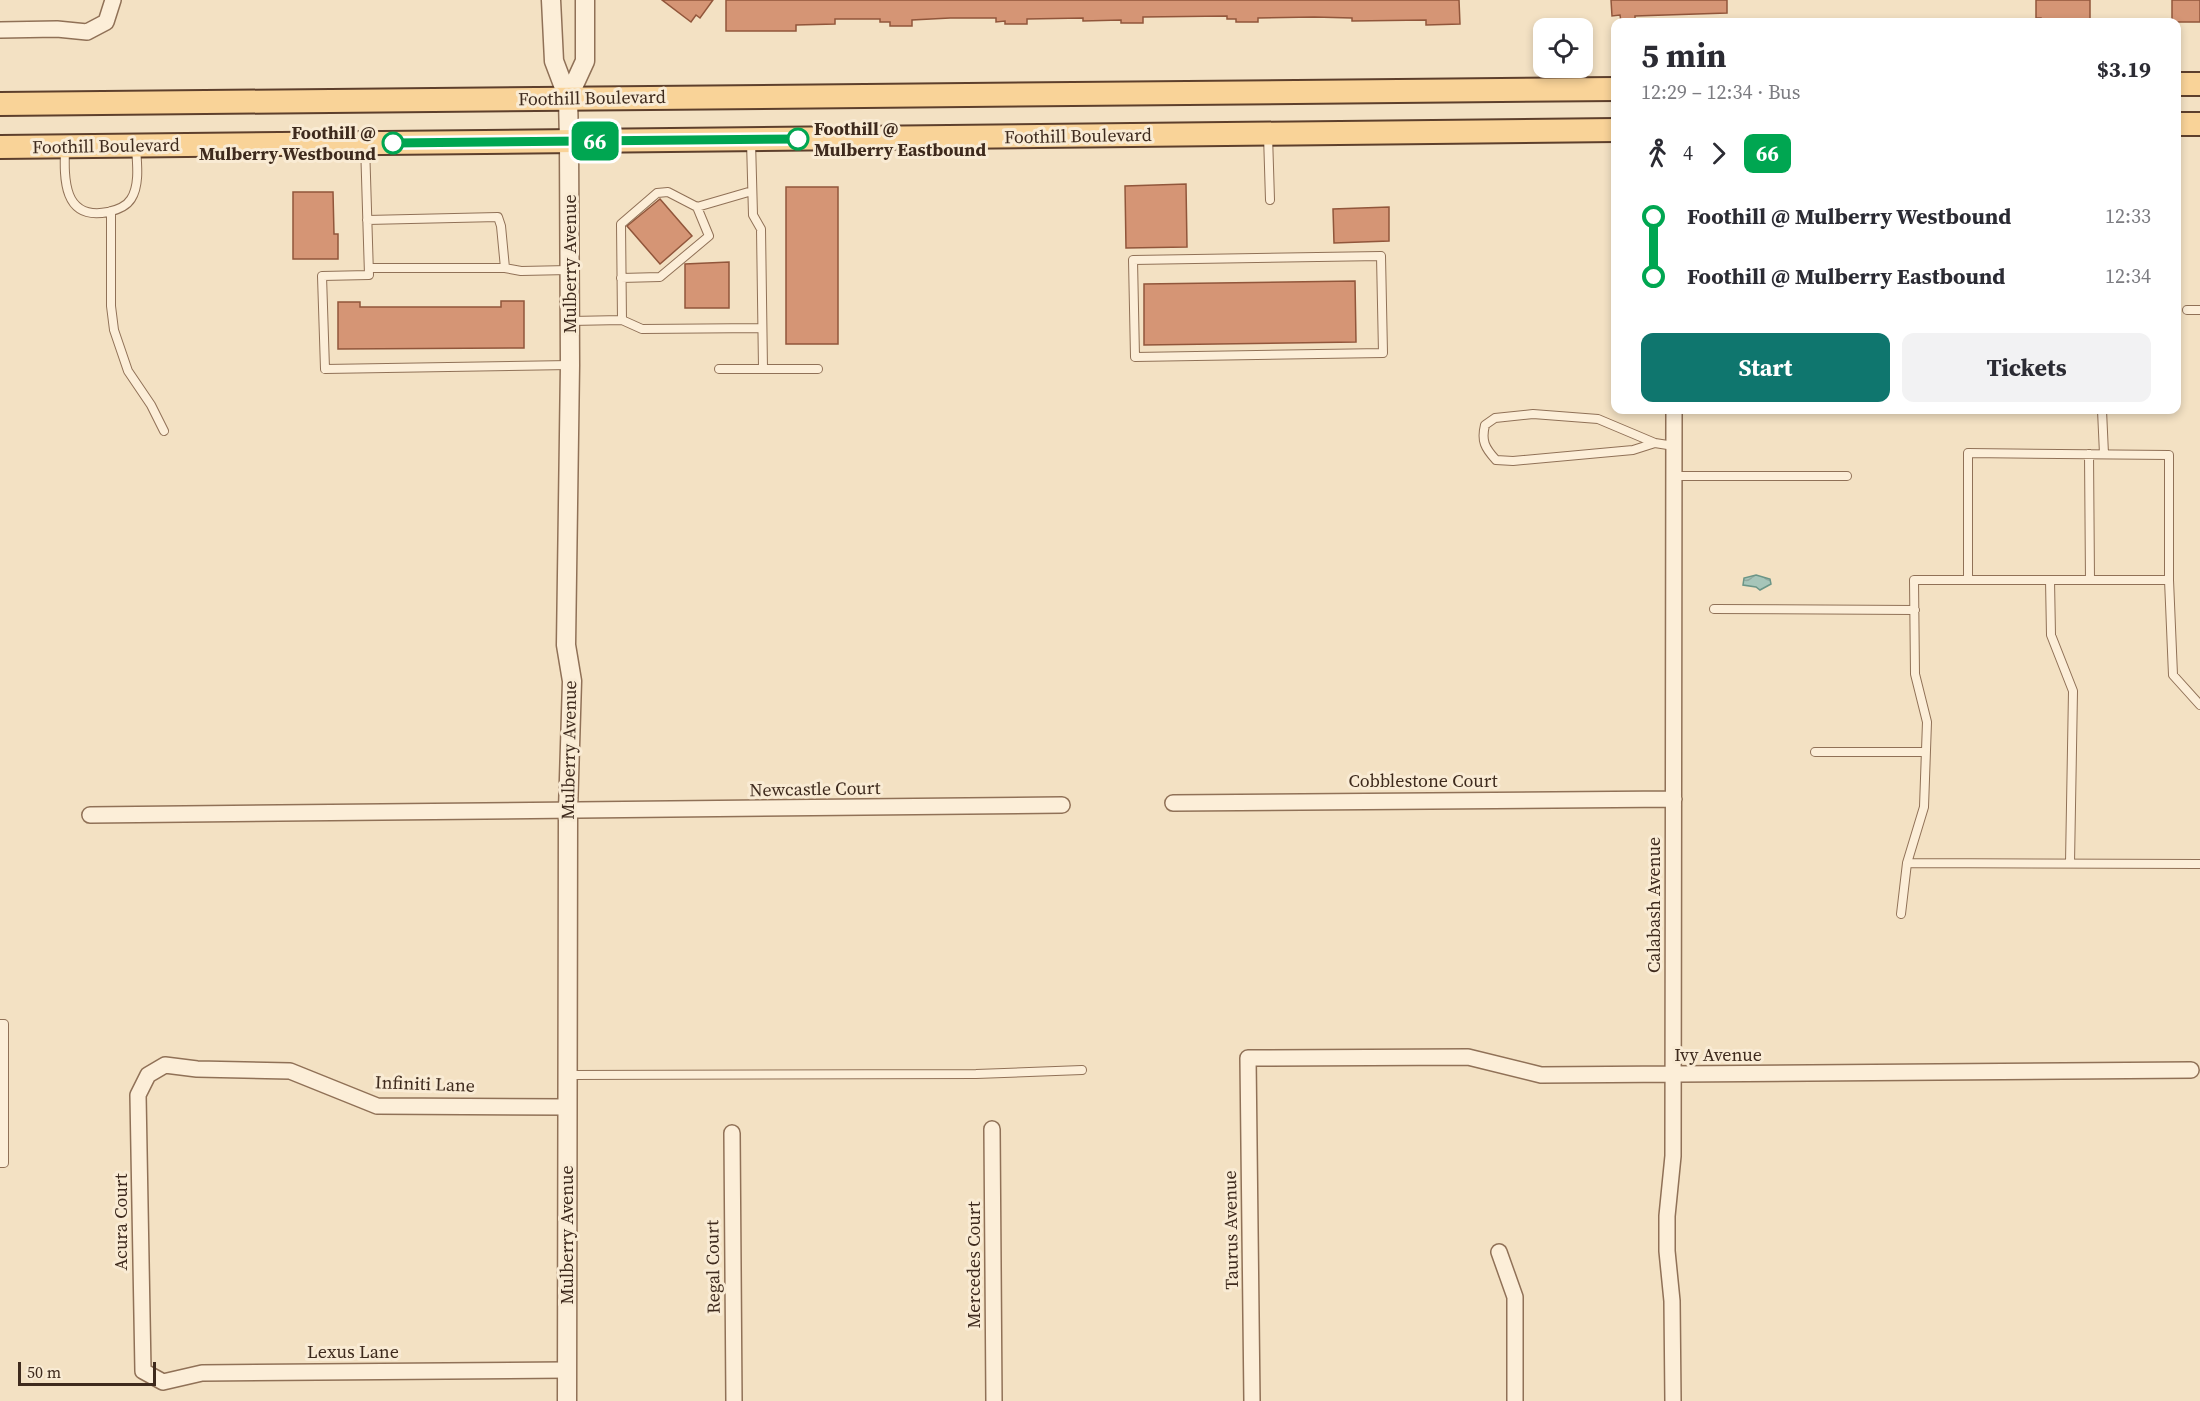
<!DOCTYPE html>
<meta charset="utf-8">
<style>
:root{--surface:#fff;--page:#f2f2f3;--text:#2b2b33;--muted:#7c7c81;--accent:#0f766e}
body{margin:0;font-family:"Source Serif 4",serif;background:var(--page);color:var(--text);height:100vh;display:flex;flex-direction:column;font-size:22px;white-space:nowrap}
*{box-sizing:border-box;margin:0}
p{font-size:20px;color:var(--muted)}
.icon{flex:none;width:33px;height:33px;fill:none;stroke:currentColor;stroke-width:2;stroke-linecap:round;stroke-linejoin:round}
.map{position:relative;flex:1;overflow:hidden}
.sheet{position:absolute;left:1611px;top:18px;width:570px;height:396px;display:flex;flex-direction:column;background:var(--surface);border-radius:12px;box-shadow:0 3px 9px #0003}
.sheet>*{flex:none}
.badge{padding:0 12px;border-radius:9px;font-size:21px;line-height:39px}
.controls{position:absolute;left:1533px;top:18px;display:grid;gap:12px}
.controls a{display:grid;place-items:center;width:60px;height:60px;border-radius:12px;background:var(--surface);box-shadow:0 3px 9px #0003;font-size:30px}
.scale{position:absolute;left:18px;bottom:15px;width:138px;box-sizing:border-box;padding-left:6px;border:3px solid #3e2a1d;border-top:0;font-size:16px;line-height:21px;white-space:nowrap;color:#3e2a1d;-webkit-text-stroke:4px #f9ebd4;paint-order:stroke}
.map>.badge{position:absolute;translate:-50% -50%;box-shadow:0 0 0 3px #fff}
.legs{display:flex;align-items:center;gap:9px;height:66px;padding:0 30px;font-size:20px}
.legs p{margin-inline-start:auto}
.headline{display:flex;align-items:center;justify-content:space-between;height:102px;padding:0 30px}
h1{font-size:33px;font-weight:700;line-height:45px}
.button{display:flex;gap:12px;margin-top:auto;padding:12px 30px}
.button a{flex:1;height:69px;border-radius:12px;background:var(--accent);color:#fff;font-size:24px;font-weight:700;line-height:69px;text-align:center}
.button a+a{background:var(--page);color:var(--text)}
ul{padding:0 30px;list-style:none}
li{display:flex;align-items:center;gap:21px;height:60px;font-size:22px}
li i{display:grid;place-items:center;width:9px;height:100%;margin:0 8px;background:currentColor}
li i::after{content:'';width:15px;height:15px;margin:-8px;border:4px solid;border-radius:50%;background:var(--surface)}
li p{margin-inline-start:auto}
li:first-child i{background:linear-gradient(#0000 50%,currentColor 0)}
li:last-child i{background:linear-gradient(currentColor 50%,#0000 0)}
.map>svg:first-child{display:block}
.water{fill:url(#water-waves);stroke:#6b9587;stroke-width:1.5}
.building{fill:#d59575;stroke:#91563b;stroke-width:1.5}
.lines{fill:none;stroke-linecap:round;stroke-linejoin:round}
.service-casing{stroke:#907157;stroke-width:10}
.minor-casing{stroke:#907157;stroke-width:18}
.tertiary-casing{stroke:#907157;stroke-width:21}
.primary-casing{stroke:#5d3f2c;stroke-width:26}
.service{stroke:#fceed8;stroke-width:8}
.minor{stroke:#fceed8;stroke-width:15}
.tertiary{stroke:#fceed8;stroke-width:18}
.primary{stroke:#f9d398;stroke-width:22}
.line-1-casing{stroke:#fff;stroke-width:14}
.line-1{stroke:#00a651;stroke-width:9}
.stop-1-dot{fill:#fff;stroke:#00a651;stroke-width:3}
.labels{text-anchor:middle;stroke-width:6;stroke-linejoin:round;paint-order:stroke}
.street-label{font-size:18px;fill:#3e2a1d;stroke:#f9ebd4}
.stop-label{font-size:18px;font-weight:bold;fill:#3e2a1d;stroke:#f9ebd4;text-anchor:start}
</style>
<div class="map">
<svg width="2200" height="1401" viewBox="0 0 2200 1401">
<defs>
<pattern id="water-waves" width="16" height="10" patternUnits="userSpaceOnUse" patternTransform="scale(1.5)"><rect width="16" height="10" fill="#a6c5b9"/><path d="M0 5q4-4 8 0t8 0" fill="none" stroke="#90a99f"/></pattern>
</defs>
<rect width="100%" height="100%" fill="#f3e1c3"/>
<!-- water -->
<path class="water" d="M1756 575 1770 579 1771 584 1760 590 1756 587 1743 585 1744 578Z"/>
<!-- building -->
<path class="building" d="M662 0H713L700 18 696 15 691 22Z
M726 0H1459L1460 24 1426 25V20L1352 21V18L1314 17 1258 18V22H1236V19H1227V16L1143 17V23H1121V20L1083 21V18L1027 19V24H1005V21L996 22V18H950L912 20V26H890V22H880V19H835V24L796 25V31H726Z
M1611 0H1727V13L1635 16V22H1621L1620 15 1612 16Z
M2036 0H2090V22H2041V18H2036Z
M2172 0H2200V22H2172Z
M1186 184 1187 247 1126 248 1125 186Z
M786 187H838V344H786Z
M293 192H333L334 234H338V259H293Z
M660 199 692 236 660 264 627 226Z
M1389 207V241L1334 243 1333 209Z
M729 262V308H685V264Z
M1355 281 1356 342 1144 345V284Z
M501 301H524V348L338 349V302H360V307H501Z"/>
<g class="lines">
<!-- service casing -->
<g class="service-casing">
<path id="service" d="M1268 135 1270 200
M751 141 753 215 761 229 763 368
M365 144 369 275 322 276 325 369 570 365
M65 148C64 179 63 221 108 212 117 210 126 207 131 199 140 185 137 163 136 148
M111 211V306L114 330 128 371 151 405 164 431
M367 220 498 217 501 226 505 268H369
M1381 256 1383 353 1135 357 1133 260Z
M505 268 521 271 569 270
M621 278 660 277 709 236 697 207
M2187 310H2200
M622 320 642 329 762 328
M571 321 622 320 621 224 657 193 668 192 697 207 752 191
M719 369H818
M2102 410 2104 454
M1655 443 1633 450 1513 461 1496 460C1485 448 1481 441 1485 425L1495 418 1533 414 1598 419 1655 443 1674 446
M2089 454 2090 580
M1673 476H1847
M1968 580V453L2169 455V580L2173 675 2200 705
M2050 580 2051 635 2073 691 2070 863
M1714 609 1915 610
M1815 752H1926
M1907 863 2200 864
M1901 914 1907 863 1924 807 1927 722 1915 674 1914 580H2169
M0 1024H4V1163H0
M569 1075 976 1074 1082 1070"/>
</g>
<!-- minor casing -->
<g class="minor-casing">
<path id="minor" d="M0 30 57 29 87 32 106 22 113 0
M1173 803 1674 799
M90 815 1062 805
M567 1107 377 1106 290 1071 197 1069 165 1065 148 1075 138 1095 143 1371 163 1382 202 1373 567 1370
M992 1129 994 1401
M732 1133 734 1401
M1499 1252 1515 1297V1401
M1252 1401 1248 1058 1468 1057 1541 1075 2191 1070
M1673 1401 1672 1301 1667 1251V1216L1673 1156 1674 410"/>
</g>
<!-- tertiary casing -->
<g class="tertiary-casing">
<path id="tertiary" d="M551 0 554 61 568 98 569 141 570 365 566 645 572 681 568 811 567 1401
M568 98 585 61V0"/>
</g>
<!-- primary casing -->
<g class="primary-casing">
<path id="primary" d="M2176 84H2200
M0 104 1616 89
M2176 124H2200
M0 147 1616 130"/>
</g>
<!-- service -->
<use href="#service" class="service"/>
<!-- minor -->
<use href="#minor" class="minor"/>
<!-- tertiary -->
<use href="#tertiary" class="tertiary"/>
<!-- primary -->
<use href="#primary" class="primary"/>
</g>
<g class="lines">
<!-- line-1 casing -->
<g class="line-1-casing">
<path id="line-1" d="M393 143 798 139"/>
</g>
<!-- line-1 -->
<use href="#line-1" class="line-1"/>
</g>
<!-- markers -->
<g class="stop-1-dot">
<circle cx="798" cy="139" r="10"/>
<circle cx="393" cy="143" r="10"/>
</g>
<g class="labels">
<!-- street labels -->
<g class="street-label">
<text transform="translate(592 98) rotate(-1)" y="6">Foothill Boulevard</text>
<text transform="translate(1078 136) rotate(-1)" y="6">Foothill Boulevard</text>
<text transform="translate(106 146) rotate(-1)" y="6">Foothill Boulevard</text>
<text transform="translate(570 264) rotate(-90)" y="6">Mulberry Avenue</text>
<text transform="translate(569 750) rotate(-89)" y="6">Mulberry Avenue</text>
<text x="1423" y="787">Cobblestone Court</text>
<text transform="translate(815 789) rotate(-1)" y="6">Newcastle Court</text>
<text transform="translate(1654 905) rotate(-90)" y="6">Calabash Avenue</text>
<text x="1718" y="1061">Ivy Avenue</text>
<text transform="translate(425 1084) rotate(2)" y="6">Infiniti Lane</text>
<text transform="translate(121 1222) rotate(-90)" y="6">Acura Court</text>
<text transform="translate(1231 1230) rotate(-91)" y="6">Taurus Avenue</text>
<text transform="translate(567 1235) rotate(-90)" y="6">Mulberry Avenue</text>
<text transform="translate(974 1265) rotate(-90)" y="6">Mercedes Court</text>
<text transform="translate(713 1267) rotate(-91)" y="6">Regal Court</text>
<text x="353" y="1358">Lexus Lane</text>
</g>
<!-- stop labels -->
<g class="stop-label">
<text x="814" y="135">Foothill @<tspan x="814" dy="21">Mulberry Eastbound</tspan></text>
<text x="376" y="139" text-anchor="end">Foothill @<tspan x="376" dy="21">Mulberry Westbound</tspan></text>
</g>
</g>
</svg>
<div class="controls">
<a><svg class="icon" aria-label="locate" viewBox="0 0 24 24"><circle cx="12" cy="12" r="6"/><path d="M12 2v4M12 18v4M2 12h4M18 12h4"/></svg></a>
</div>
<div class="scale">50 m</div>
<b class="badge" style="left:595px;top:141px;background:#00a651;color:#fff">66</b>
<section class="sheet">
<div class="headline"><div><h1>5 min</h1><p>12:29 – 12:34 · Bus</p></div><b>$3.19</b></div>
<div class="legs"><svg class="icon" aria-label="walk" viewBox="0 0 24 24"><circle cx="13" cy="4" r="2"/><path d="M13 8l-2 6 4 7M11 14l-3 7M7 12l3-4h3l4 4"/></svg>4<svg class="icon" aria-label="forward" viewBox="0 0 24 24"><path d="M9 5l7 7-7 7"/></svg><b class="badge" style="background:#00a651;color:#fff">66</b></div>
<ul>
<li><i style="color:#00a651"></i><b>Foothill @ Mulberry Westbound</b><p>12:33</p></li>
<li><i style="color:#00a651"></i><b>Foothill @ Mulberry Eastbound</b><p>12:34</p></li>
</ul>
<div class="button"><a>Start</a><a>Tickets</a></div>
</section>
</div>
